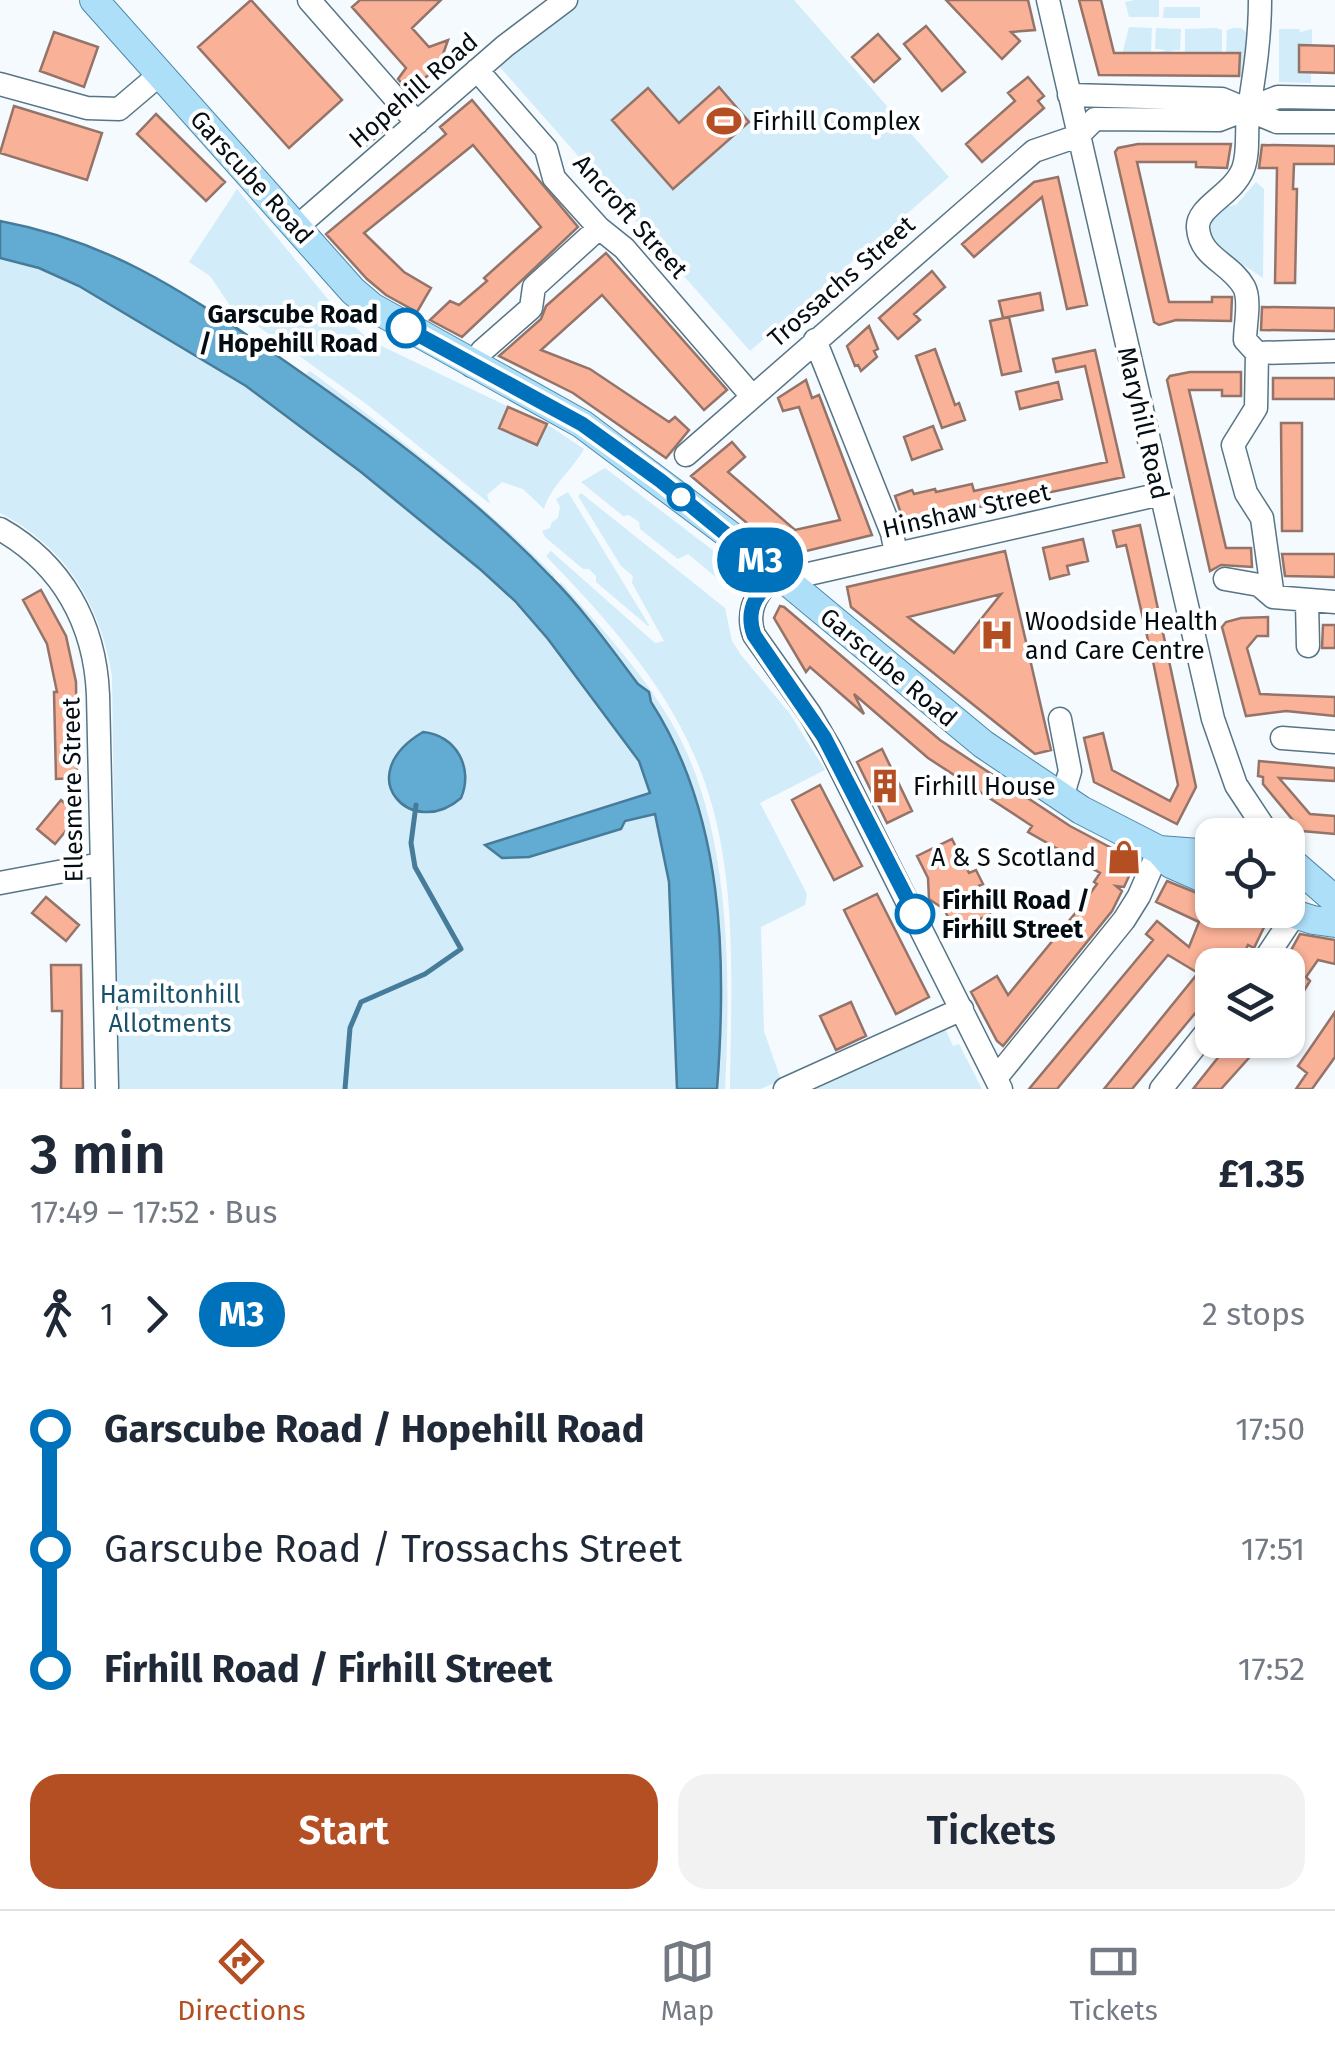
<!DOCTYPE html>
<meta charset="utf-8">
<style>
:root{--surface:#fff;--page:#f2f2f3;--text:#1f2937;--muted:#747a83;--line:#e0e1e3;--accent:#b44e23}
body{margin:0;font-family:"Fira Sans",sans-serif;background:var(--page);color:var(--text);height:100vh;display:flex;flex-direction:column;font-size:38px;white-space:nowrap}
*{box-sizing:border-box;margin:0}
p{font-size:32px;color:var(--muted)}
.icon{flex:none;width:55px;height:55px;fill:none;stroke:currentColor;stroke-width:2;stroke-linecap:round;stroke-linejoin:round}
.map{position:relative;height:1089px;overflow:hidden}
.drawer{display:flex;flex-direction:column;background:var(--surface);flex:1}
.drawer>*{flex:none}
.badge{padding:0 20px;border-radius:32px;font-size:35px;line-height:65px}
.tools{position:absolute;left:1195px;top:818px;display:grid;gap:20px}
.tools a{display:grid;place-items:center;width:110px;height:110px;border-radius:20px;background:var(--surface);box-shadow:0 2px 8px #0004;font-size:50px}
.map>.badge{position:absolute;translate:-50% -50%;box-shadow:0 0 0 5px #fff}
.legs{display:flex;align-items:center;gap:15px;height:110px;padding:0 30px;font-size:32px}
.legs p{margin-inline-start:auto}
.head{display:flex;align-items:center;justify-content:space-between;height:170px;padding:0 30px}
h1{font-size:55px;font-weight:600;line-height:75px}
.cta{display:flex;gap:20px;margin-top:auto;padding:20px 30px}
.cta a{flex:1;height:115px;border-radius:30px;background:var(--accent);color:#fff;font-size:40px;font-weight:600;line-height:115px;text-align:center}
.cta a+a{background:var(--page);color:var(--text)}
ul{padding:0 30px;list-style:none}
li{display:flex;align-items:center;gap:35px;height:120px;font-size:38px}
li i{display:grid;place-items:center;width:15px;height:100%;margin:0 12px;background:currentColor}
li i::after{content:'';width:25px;height:25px;margin:-12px;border:8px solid;border-radius:50%;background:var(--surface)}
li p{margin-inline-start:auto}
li:first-child i{background:linear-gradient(#0000 50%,currentColor 0)}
li:last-child i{background:linear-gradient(currentColor 50%,#0000 0)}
.menu{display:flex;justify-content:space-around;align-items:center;height:140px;border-top:2px solid var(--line);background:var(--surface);font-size:28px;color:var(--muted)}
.menu a{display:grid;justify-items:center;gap:5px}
.menu .on{color:var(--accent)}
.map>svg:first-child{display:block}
.green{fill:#d2ecfa}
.water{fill:#62abd2;stroke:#467c99;stroke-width:2.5}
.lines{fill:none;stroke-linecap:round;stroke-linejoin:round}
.stream{stroke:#467c99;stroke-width:5}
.building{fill:#f9b197;stroke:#947469;stroke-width:2.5;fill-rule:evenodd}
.minor-casing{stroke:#577585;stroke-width:25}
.major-casing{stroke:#4e88a6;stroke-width:30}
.minor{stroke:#fff;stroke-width:22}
.major{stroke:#addff9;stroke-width:28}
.line-1-casing{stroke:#fff;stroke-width:22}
.line-1{stroke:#0072bc;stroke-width:15}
.stop-1-dot{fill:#fff;stroke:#0072bc;stroke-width:5}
.labels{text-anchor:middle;stroke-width:8;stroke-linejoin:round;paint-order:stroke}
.street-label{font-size:25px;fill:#030d13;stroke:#fff}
.poi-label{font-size:25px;fill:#030d13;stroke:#fff;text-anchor:start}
.stop-label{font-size:25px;font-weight:bold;fill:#030d13;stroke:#fff;text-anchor:end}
.park-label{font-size:25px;fill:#17516c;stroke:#fff}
</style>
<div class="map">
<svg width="1335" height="1089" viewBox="0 0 1335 1089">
<rect width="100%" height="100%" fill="#f4fafe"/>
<!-- green -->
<path class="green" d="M572 0H794L949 177 750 351 498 65Z
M1135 0H1159V17H1129L1125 2Z
M1164 7H1200V18H1163Z
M1129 27 1152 28 1151 53 1122 55Z
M1156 28 1181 29 1180 50 1169 51 1180 54 1155 53 1167 50 1155 49Z
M1216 28 1222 30V57L1185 54V29Z
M1233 28H1241L1247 33 1245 77H1239L1240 53H1226L1227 30Z
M1279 29H1300V32L1312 29V44H1299V72L1311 73V83L1279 82Z
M1256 182 1264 189 1263 278 1214 245C1205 223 1213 207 1236 205Z
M237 189 341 315 371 341 551 427 584 449C573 469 550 487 544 509L523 489 502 482 487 495 490 504 369 406 231 307 210 276 189 262Z
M0 258 39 268 79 286 246 386 361 472 500 587 548 639 639 762 645 774 665 852 669 882 677 1089H118L112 676C101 605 65 546 0 513Z
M310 371C396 435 479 500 555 576L553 578 473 504 306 374Z
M605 468 727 561 738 573 737 585 722 582 688 554 678 559 640 529 639 522 629 515 623 516 581 482Z
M568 492 649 625 648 626 596 582V576L589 569H583L545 537 542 531 550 528 552 522 558 518 560 507 556 499Z
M581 493 725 608 732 641 741 655 790 714 825 770 760 803 807 894 805 905 761 927 764 1031 781 1080 761 1089H730C731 979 740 860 695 757 663 681 603 615 546 556L551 551 655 643 664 641 632 583 633 576 621 566 578 496Z
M561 582C599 626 640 669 670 720 731 822 731 973 725 1089H717C727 959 724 814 651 702L649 692 638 684 559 585Z
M945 1028 953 1046 959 1044 982 1089H808Z"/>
<!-- water -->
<path class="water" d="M0 221C107 241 178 288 266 348 366 417 467 489 551 577 583 609 610 647 638 684L649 692 651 702C724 815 727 959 717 1089H677L669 882 655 814 625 821 621 829 529 857 502 858 485 845 650 793 639 761 548 639 515 601 481 570 361 472 246 386 79 286 39 268 0 258Z
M423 732C456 735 474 768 461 798 412 841 349 776 423 732Z"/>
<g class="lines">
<!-- stream -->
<path class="stream" d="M345 1089 350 1028 361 1002 425 974 461 949 415 867 411 843 416 805"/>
</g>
<!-- building -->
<path class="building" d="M251 0 342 100 289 148 198 47Z
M360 0H441L412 28 429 47 448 40 441 60 444 62 420 82 415 76 403 85 398 79 406 68 352 7Z
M946 0H1028L1035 30 1011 32 1020 41 1002 59Z
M1079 0H1101L1114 53H1240L1239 76 1099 75Z
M926 26 965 72 942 91 904 44Z
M54 32 98 47 84 87 40 71Z
M878 34 900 59 874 82 852 57Z
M1299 45 1335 46V73L1299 72Z
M1028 77 1044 96 1038 101 1044 108 982 162 966 144 1015 101 1008 93Z
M719 87 749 122 673 189 612 120 648 88 679 123Z
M472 100 578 227 462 337 430 320 450 301 459 305 487 281 484 278 541 227 473 145 364 233 404 272 431 288 417 312 386 295 367 279 326 234 446 134 440 127Z
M14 106 102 133 87 180 0 153Z
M156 114 225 182 206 201 137 134Z
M380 114 390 125 367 145 357 133Z
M1138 144H1231L1227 168 1196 167V162H1137L1169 302H1212V297H1232L1231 321 1176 320 1159 325 1154 322 1115 152 1118 148Z
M1262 145 1335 146V164H1294L1293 189H1297L1295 283H1275L1277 168H1259Z
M1058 177 1087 305 1067 309 1042 197 974 257 962 244 1034 182Z
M606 253 727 390 704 410 602 295 541 350 590 369 669 422 675 417 689 430 666 458 573 393 499 356 541 319 546 306Z
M932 271 945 287 914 314 920 320 898 339 879 318Z
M1040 293 1043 310 1003 318 999 301Z
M1262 307 1335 308V331L1261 330Z
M1009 317 1021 371 1002 375 990 321Z
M869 326 878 349 874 351 877 357 861 371 858 365 855 366 847 346Z
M935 349 955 405 959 403 965 420 942 428 916 356Z
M1095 350 1124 477 940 515 927 518 928 523 906 528 895 496 912 490 914 494 935 489 936 492 972 484 974 491 1107 462 1085 366 1056 372 1053 359Z
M1190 372H1241V396H1222V390H1189L1226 548H1251L1252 567 1221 565 1210 571 1167 380 1170 376Z
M1273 378H1335V399H1273Z
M806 380 812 398 819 395 872 535 786 556 691 476 732 442 745 457 728 472 795 530 840 520 799 407 783 411 778 398Z
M1058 382 1062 399 1020 409 1016 392Z
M508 407 547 424 537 445 499 428Z
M1281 423H1302V531H1282Z
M933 426 942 449 912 460 904 437Z
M1140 525 1196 787 1177 824 1094 782 1084 738 1103 733 1112 770 1170 801 1178 785 1154 666 1126 545 1117 547 1113 531Z
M1083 539 1088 561 1067 566 1069 574 1050 579 1043 548Z
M1005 551 1051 750 1035 754 851 607 847 587ZM1001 594 954 653 908 617Z
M1282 554H1335V577L1285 576Z
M41 590 66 636 76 682 77 778 56 779 54 692H57L47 644 23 600Z
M780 606 784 607 940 740 1070 826 1136 861 1124 887 1116 886 1122 891 1112 911 1003 1046 997 1041 971 992 997 976 1008 995 1077 911 1097 884 1094 882 1100 873 1028 832 1032 826 928 758 854 694 864 714 810 667 806 672 774 618Z
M1268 617V636H1257L1247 648 1260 694 1335 697V716L1286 711 1246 716 1222 627 1226 622 1241 618Z
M1323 625H1335V648H1322Z
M882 749 912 811 887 823 857 762Z
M1259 761 1335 768V781L1279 778 1310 814 1335 816V834L1302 831 1263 784V777L1258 776Z
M820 785 862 866 834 880 792 800Z
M61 800 79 815 55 844 37 829Z
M952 839 969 873 976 870 983 884 976 887 990 914 955 931 944 909 929 899 928 878 917 856Z
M1167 881 1212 899V910H1254L1264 914 1267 921 1254 948 1248 945 1238 965H1212V993L1132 1089H1104L1198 973 1168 955 1057 1089H1029L1153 940 1146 934 1157 921 1189 947 1199 922 1156 902Z
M877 894 929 997 896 1014 844 910Z
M46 897 79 925 66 941 32 913Z
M1300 934 1335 940V964L1318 960 1306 977 1310 981 1288 1017V965H1283Z
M51 965H81L83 1089H61L62 1011H52Z
M851 1002 866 1036 836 1050 820 1016Z
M1335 1012V1057L1312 1089H1296L1307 1073 1298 1066Z
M1232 1040H1265L1221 1089H1193Z"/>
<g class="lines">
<!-- minor casing -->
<g class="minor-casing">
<path id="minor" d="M309 0 417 123
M1048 0 1213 719 1236 785 1269 835
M1260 0C1260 37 1255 71 1249 108 1245 127 1250 151 1243 169 1233 195 1196 207 1198 228 1200 258 1231 263 1244 287 1251 300 1245 325 1245 340L1257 353 1256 408 1233 445 1246 493 1262 518 1273 597
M477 70 546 149 554 178 599 228 624 248 751 395
M0 84 87 108 119 109 159 75
M1069 95 1222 99 1277 122H1335
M1078 136 1095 119 1219 120 1278 97 1335 98
M298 226 505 46 566 0
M815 340 892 533 896 554
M1257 353 1335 351
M472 366 482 351 531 308 534 287 599 228
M686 455 1034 151 1078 136
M0 529C62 564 95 623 98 695L107 1087
M1225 579 1259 585 1273 597 1335 602
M1307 602 1308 646
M1060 719 1070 771 1062 798
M1282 738 1335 742
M0 883 101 864
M1261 965 1289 923
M996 1078 1124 920 1139 896 1159 850
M785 1089 962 1009
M1001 1089 831 750 810 714 754 635C747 616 753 595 769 583L1161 494
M1161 1089 1212 1025"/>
</g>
<!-- major casing -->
<g class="major-casing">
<path id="major" d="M94 0 353 291 372 307 582 424 747 548 983 744 1081 810 1159 850 1171 864 1212 882
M1159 850 1212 854
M1288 859 1335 900
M1281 910 1313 920 1335 923"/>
</g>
<!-- minor -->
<use href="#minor" class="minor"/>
<!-- major -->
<use href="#major" class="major"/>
</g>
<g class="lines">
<!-- line-1 casing -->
<g class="line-1-casing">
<path id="line-1" d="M406 328 582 424 661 481 782 580C757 586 745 610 754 635L824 737 915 914"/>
</g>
<!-- line-1 -->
<use href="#line-1" class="line-1"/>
</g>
<!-- icons -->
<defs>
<g id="stadium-bare" transform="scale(2.7)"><path d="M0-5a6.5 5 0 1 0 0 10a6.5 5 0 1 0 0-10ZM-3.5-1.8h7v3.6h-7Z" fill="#b44e23" stroke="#fff" stroke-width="2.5" paint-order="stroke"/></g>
<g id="hospital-bare" transform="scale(2.7)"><path d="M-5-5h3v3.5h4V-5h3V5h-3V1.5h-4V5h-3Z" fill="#b44e23" stroke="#fff" stroke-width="2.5" paint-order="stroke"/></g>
<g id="building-bare" transform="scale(2.7)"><path d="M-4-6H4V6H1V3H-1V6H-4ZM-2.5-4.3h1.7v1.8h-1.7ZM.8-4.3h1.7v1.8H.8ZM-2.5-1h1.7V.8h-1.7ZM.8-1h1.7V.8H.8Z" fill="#b44e23" stroke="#fff" stroke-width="2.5" paint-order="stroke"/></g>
<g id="shop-bare" transform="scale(2.7)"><path d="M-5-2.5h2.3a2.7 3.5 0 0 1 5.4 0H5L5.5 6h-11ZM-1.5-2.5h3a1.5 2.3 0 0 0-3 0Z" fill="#b44e23" stroke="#fff" stroke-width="2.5" paint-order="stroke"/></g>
</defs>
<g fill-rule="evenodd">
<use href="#stadium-bare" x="724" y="121"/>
<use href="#hospital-bare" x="997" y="635"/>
<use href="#building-bare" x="885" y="786"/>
<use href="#shop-bare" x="1124" y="857"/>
</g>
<!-- markers -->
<g class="stop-1-dot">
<circle cx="406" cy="328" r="18"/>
<circle cx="681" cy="497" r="12"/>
<circle cx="915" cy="914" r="18"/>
</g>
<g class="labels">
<!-- street labels -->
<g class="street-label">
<text transform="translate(413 90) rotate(-41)" y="9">Hopehill Road</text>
<text transform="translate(252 177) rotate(48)" y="9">Garscube Road</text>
<text transform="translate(631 216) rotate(48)" y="9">Ancroft Street</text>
<text transform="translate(841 281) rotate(-41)" y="9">Trossachs Street</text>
<text transform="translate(1144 423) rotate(77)" y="9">Maryhill Road</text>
<text transform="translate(966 510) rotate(-13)" y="9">Hinshaw Street</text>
<text transform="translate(889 667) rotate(40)" y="9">Garscube Road</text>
<text transform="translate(72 790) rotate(-91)" y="9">Ellesmere Street</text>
</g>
<!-- poi labels -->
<g class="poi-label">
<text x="752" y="130">Firhill Complex</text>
<text x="1025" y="630">Woodside Health<tspan x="1025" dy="29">and Care Centre</tspan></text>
<text x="913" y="795">Firhill House</text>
<text x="1096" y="866" text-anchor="end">A &amp; S Scotland</text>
</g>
<!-- stop labels -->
<g class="stop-label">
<text x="378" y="323">Garscube Road<tspan x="378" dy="29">/ Hopehill Road</tspan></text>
<text x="942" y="909" text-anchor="start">Firhill Road /<tspan x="942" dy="29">Firhill Street</tspan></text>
</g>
<!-- park labels -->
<g class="park-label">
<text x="170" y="1003">Hamiltonhill<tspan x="170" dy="29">Allotments</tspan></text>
</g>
</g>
</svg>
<div class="tools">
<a><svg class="icon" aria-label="locate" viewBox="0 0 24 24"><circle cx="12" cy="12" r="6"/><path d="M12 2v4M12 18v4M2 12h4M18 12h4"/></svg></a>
<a><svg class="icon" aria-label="layers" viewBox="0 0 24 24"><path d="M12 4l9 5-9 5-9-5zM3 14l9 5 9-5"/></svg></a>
</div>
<b class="badge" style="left:760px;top:560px;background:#0072bc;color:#fff">M3</b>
</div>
<section class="drawer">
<div class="head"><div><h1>3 min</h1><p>17:49 – 17:52 · Bus</p></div><b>£1.35</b></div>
<div class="legs"><svg class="icon" aria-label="walk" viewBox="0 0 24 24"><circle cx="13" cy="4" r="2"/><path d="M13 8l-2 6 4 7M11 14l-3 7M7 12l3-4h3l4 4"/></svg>1<svg class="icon" aria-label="forward" viewBox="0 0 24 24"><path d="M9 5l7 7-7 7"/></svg><b class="badge" style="background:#0072bc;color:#fff">M3</b><p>2 stops</p></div>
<ul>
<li><i style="color:#0072bc"></i><b>Garscube Road / Hopehill Road</b><p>17:50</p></li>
<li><i style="color:#0072bc"></i><span>Garscube Road / Trossachs Street</span><p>17:51</p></li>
<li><i style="color:#0072bc"></i><b>Firhill Road / Firhill Street</b><p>17:52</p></li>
</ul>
<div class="cta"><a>Start</a><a>Tickets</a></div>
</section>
<nav class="menu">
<a class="on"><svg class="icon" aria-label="directions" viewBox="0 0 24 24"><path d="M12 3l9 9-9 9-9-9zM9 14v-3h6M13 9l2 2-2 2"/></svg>Directions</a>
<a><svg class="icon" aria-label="map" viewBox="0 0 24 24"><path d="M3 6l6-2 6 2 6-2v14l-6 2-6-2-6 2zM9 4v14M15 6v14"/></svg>Map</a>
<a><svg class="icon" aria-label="tickets" viewBox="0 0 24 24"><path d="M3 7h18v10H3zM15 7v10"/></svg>Tickets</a>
</nav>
